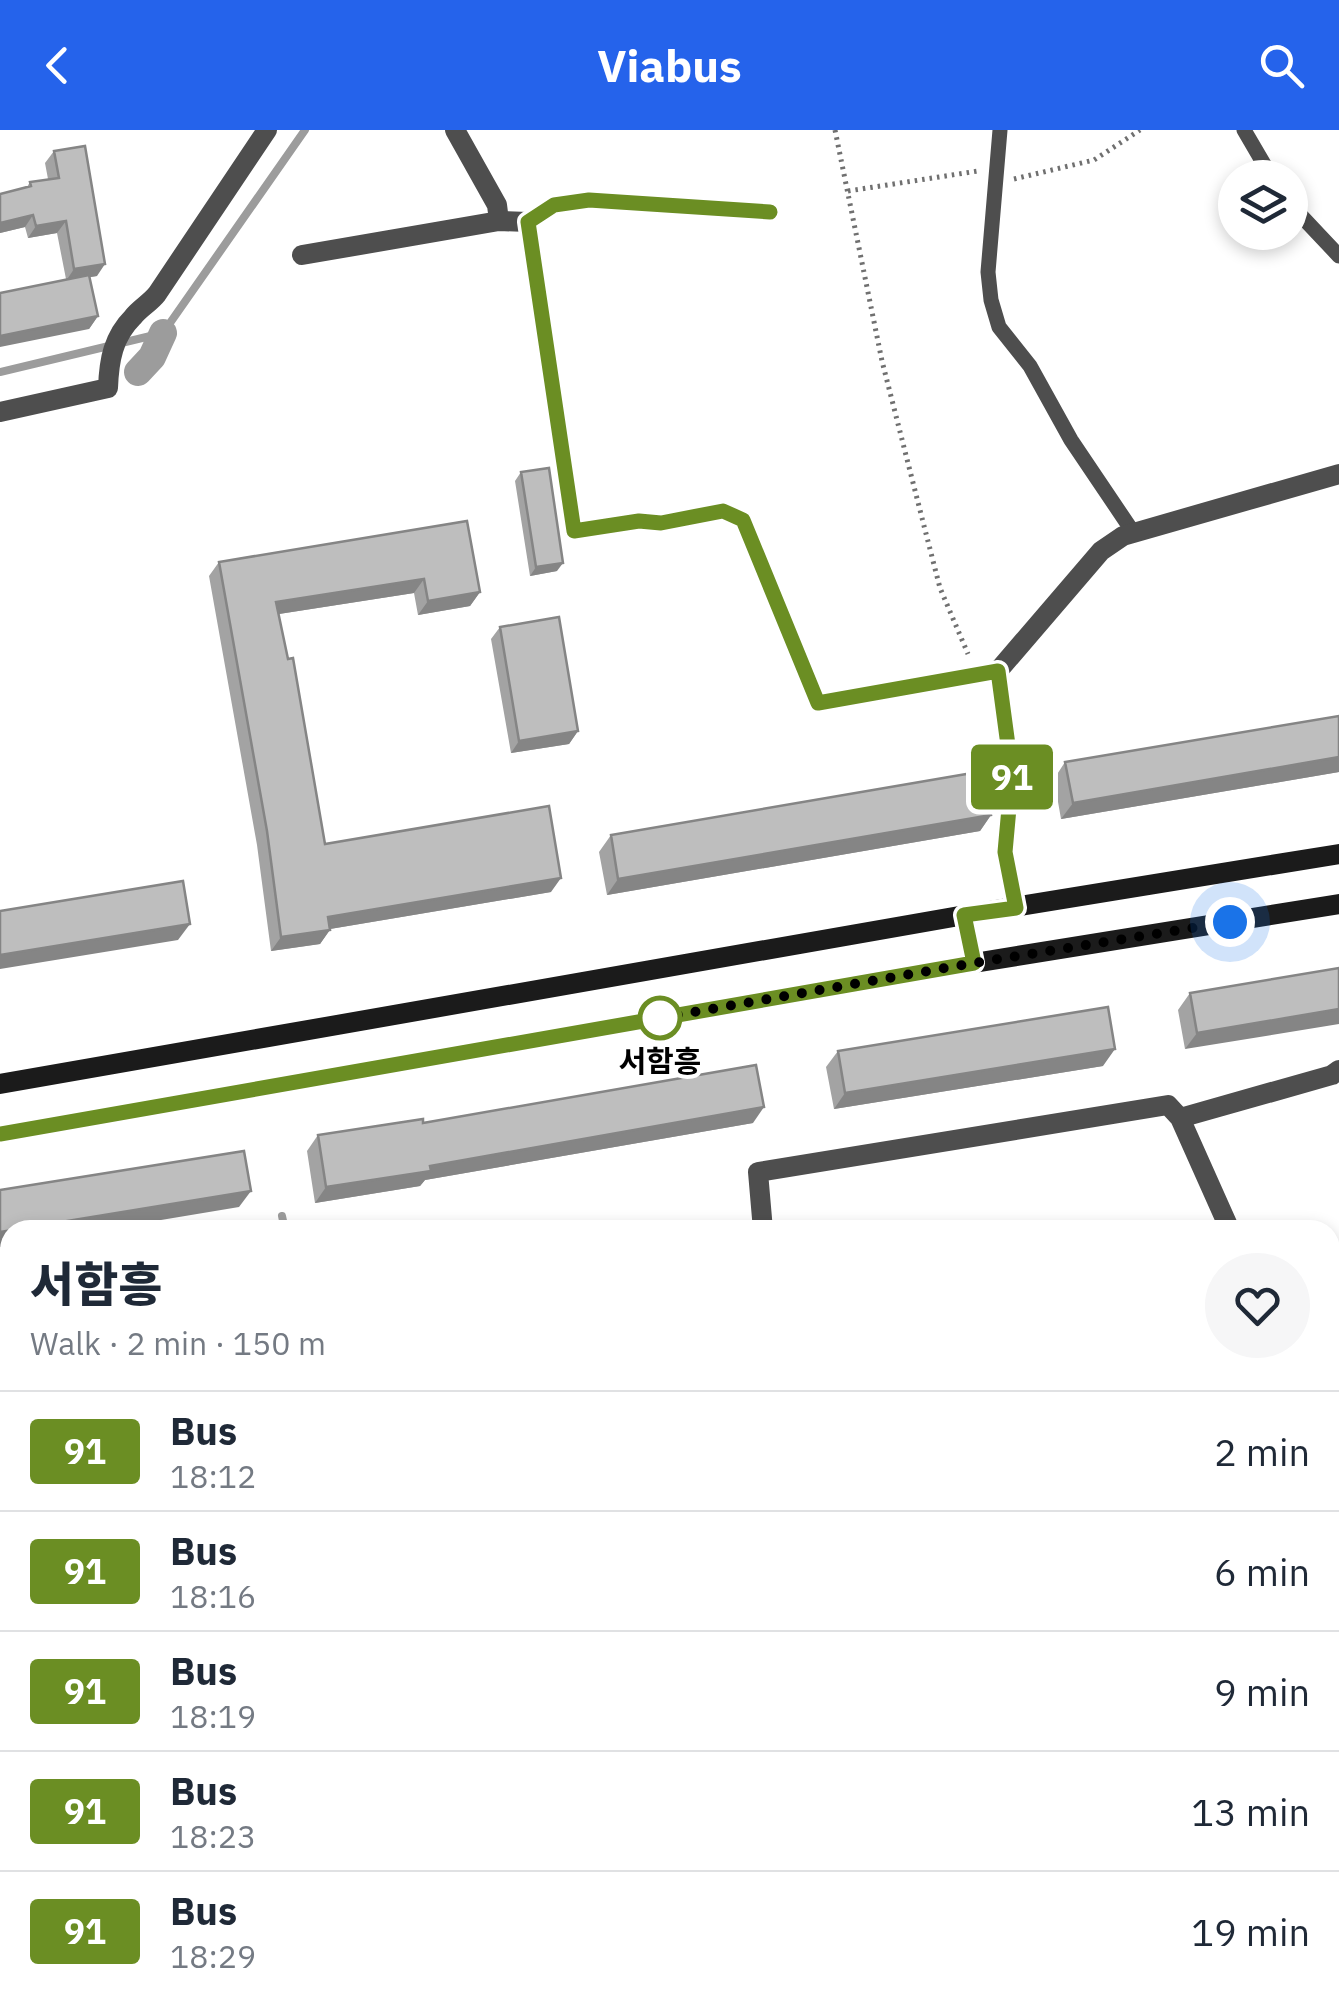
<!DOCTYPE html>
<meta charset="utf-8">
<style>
:root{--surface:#fff;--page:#f6f6f7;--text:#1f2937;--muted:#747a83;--line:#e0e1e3;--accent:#2563eb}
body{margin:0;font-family:"IBM Plex Sans","Noto Sans KR",sans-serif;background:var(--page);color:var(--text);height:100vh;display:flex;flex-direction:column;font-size:38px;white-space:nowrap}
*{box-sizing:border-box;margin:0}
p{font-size:32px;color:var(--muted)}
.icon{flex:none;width:55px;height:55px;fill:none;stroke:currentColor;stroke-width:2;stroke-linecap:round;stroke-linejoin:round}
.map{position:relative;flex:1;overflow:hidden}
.panel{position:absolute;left:0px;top:1090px;width:1340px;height:792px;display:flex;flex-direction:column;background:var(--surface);border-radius:30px 30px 0 0;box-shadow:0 5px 15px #0003}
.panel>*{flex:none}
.badge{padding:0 20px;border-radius:8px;font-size:35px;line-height:65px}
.tools{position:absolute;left:1218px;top:30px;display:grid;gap:20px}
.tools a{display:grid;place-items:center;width:90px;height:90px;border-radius:50%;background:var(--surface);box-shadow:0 5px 15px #0003;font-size:50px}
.you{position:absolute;width:50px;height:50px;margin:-25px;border:8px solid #fff;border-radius:50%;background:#1a73e8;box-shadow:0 0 0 15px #1a73e833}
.map>.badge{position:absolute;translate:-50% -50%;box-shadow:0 0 0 5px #fff}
.round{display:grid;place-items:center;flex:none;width:105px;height:105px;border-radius:52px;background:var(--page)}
.head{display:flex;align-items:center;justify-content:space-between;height:170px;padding:0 30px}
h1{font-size:48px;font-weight:800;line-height:75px}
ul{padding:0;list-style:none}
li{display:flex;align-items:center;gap:30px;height:120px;padding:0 30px;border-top:2px solid var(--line)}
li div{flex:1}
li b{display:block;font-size:38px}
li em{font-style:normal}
li .badge{min-width:110px;font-weight:700;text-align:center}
header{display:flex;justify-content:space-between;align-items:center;height:130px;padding:0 30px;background:var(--accent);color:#fff;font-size:45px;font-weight:800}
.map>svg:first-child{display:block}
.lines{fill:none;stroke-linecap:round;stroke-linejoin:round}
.stream{stroke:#9c9c9c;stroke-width:8}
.canal{stroke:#9c9c9c;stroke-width:28}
.path{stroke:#707070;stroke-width:5;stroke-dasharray:2.5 5;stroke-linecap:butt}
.service{stroke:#4e4e4e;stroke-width:15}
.minor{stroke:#4e4e4e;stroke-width:20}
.secondary{stroke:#1b1b1b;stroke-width:20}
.wall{fill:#a3a3a3}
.shaded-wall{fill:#858585}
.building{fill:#bebebe;stroke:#858585;stroke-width:2.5}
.line-casing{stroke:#fff;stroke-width:22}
.line{stroke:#6b8e23;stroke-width:15}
.walk{stroke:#000;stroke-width:10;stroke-dasharray:0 18}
.stop-dot{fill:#fff;stroke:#6b8e23;stroke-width:5}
.labels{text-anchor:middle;stroke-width:8;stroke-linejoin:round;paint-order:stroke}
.stop-label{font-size:30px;font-weight:bold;fill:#000;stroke:#fff}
</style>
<header><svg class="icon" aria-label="back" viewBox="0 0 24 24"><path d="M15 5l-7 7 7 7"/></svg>Viabus<svg class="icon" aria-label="search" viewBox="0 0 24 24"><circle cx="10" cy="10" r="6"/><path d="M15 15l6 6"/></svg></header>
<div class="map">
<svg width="1339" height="1881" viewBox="0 0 1339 1881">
<rect width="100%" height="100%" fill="#fff"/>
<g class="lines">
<!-- stream -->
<path class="stream" d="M0 242 163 203 305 0
M282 1086 285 1100
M760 1875 766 1881"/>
<!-- canal -->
<path class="canal" d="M138 242 152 227 163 203"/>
<!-- path -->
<path class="path" d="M835 0 882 231 922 388 940 458 968 524
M1014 49 1094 30 1140 0
M848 61 978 41"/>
<!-- service -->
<path class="service" d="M1000 0 988 142 991 170 999 197 1030 236 1071 310 1133 402
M1244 0 1272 48
M1290 74 1339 126
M574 401 639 391 661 393 723 381 743 390 818 573
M998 541 1013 645 1005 722 1016 777
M965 785 974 833"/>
<!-- minor -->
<path class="minor" d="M455 0 497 75 499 91
M528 92 574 401
M302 125 499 91 528 92 554 75 589 70 770 82
M0 282 108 258C109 230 113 207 133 187 140 178 150 173 157 164L267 0
M818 573 998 541 1101 421 1123 406 1339 344
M1180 988 1230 1100
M763 1100 758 1042 1168 975 1180 988 1332 945 1339 940
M1330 1304 1339 1320
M1330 1383 1339 1375
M200 1872 203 1881
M925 1872 927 1881
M724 1881 733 1872"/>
<!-- secondary -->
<path class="secondary" d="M0 954 965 785 1339 724
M0 1004 974 833 1339 774"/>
</g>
<!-- wall -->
<path class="wall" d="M54 21 97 146 90 147 98 186 89 199 66 149 57 103 28 108 25 97 0 103V64L27 57 30 52 48 49 45 33Z
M521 342 557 441 530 446 515 351Z
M467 391 480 462 470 476 418 485 414 463 279 484 325 714 551 762 330 799 320 814 271 821 257 715 209 446 219 432Z
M500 497 578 601 569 614 511 623 491 509Z
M1339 586V642L1061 689 1054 649 1065 632Z
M991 685 980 701 607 765 599 722 611 705Z
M1339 838 1185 919 1178 880 1190 863Z
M838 921 1103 936 834 979 826 937Z
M423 993H753L425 1050 420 1056 315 1073 307 1021 318 1005Z"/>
<!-- shaded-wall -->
<path class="shaded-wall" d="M33 85 25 97 0 103V93Z
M66 91 57 103 28 108 36 96Z
M105 134 97 146 66 151 74 139Z
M98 186 89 199 0 217V206Z
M563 433 557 441 530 446 536 437Z
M424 449 414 463 266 486 276 472Z
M480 462 470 476 418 485 428 471Z
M578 601 569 614 511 623 519 611Z
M1339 627V642L1061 689 1073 673Z
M991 685 980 701 607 765 618 749Z
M561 748 551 762 318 801 328 787Z
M190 794 178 810 0 839V825Z
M330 800 320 814 271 821 281 807Z
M1339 879V894L1185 919 1197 903Z
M1115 919 1103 936 834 979 845 963Z
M764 977 753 993 425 1050 420 1056 315 1073 326 1057 430 1036Z
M251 1061 239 1077 101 1100H11Z
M10 1100V1115L0 1117V1102Z"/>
<!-- building -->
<path class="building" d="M85 16 105 134 74 139 66 91 36 96 33 85 0 93V64L31 56 30 52 59 48 54 21Z
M89 145 98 186 0 206V163Z
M549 338 563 433 536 437 521 342Z
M467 391 480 462 428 471 424 449 276 472 288 529 293 528 325 714 549 676 561 748 328 787 330 800 281 807 267 701 219 432Z
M559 487 578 601 519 611 500 497Z
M1339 586V627L1073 673 1065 632Z
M984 641 991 685 618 749 611 705Z
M183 751 190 794 0 825V781Z
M1339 838V879L1197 903 1190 863Z
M1108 877 1115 919 845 963 838 921Z
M756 935 764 977 430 1036 431 1041 326 1057 318 1005 423 989V993Z
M244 1021 251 1061 0 1102V1060Z
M190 1872H195L197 1881H159Z"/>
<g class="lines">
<!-- line casing -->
<g class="line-casing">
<path id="line" d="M0 1004 974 833 964 785 1016 778 1005 722 1012 645 998 541 818 573 743 390 723 381 661 393 639 391 574 401 528 92 554 75 589 70 770 82"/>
</g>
<!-- line -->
<use href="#line" class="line"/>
<!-- walk -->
<path class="walk" d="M660 888 974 833 1230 792"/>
</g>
<!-- markers -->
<circle class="stop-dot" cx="660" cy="888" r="20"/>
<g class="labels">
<!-- stop labels -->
<g class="stop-label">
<text x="660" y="942">서함흥</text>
</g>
</g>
</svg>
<div class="tools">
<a><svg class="icon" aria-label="layers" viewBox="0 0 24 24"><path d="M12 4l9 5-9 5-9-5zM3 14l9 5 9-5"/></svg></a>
</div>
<div class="you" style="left:1230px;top:792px"></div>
<b class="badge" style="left:1012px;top:647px;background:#6b8e23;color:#fff">91</b>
<section class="panel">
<div class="head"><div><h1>서함흥</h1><p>Walk · 2 min · 150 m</p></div><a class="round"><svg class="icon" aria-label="heart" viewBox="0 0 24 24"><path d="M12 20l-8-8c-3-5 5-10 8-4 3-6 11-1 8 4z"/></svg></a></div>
<ul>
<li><span class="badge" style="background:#6b8e23;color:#fff">91</span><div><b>Bus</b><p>18:12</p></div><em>2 min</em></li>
<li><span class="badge" style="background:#6b8e23;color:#fff">91</span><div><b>Bus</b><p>18:16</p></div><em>6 min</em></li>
<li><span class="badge" style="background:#6b8e23;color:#fff">91</span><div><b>Bus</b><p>18:19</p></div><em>9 min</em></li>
<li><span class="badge" style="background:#6b8e23;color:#fff">91</span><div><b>Bus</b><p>18:23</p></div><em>13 min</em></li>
<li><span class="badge" style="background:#6b8e23;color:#fff">91</span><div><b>Bus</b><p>18:29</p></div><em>19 min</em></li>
</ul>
</section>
</div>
